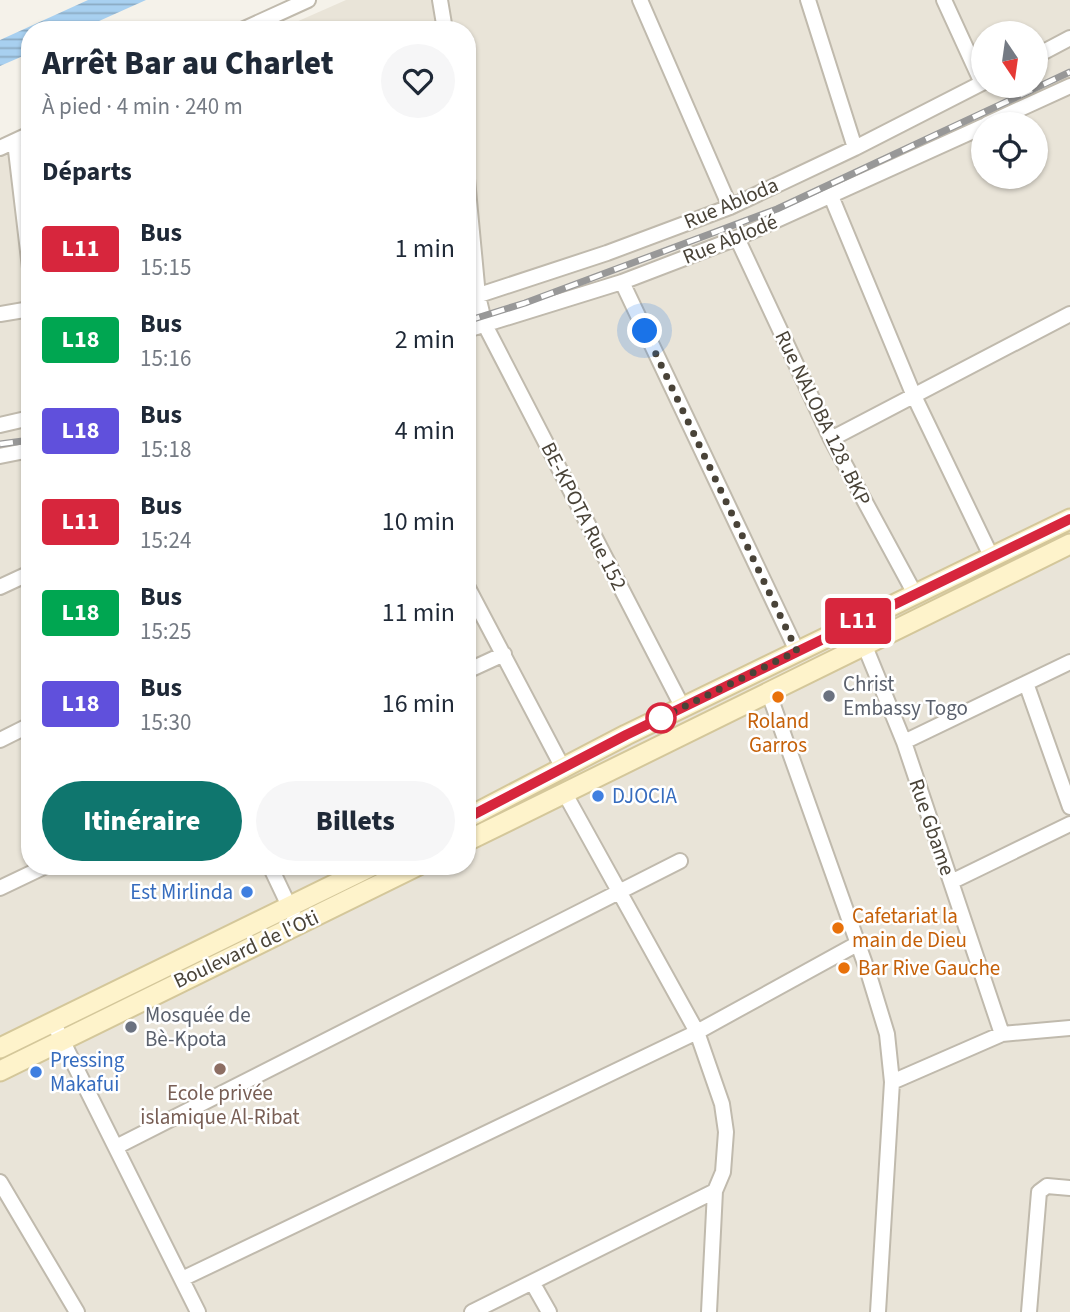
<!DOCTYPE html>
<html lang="fr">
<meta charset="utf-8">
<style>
:root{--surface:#fff;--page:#f6f6f7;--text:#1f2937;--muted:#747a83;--accent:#0f766e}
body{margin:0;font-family:"Source Sans 3",sans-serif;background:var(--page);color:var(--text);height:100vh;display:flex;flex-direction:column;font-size:26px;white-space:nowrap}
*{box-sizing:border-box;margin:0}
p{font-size:23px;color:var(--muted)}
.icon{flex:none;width:38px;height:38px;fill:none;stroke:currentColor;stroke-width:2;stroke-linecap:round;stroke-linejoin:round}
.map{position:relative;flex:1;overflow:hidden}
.panel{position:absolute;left:21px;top:21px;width:455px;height:854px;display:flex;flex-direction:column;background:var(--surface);border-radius:28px;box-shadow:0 2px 5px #0004}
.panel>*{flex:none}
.badge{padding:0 14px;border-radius:5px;font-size:24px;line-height:46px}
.needle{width:46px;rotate:167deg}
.fabs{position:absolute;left:971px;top:21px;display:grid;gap:14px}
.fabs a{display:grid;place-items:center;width:77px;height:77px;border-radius:50%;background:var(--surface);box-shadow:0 2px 5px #0004;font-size:35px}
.you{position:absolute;width:35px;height:35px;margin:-18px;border:5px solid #fff;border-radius:50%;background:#1a73e8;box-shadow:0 0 0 10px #1a73e833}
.map>.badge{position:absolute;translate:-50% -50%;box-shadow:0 0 0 4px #fff}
h2{padding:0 21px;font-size:26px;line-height:63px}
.round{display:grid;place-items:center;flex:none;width:74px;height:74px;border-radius:37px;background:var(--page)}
.summary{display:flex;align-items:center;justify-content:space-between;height:119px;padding:0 21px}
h1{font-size:33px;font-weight:800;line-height:52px}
.primary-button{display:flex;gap:14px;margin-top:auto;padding:14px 21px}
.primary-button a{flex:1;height:80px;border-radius:42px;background:var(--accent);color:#fff;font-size:28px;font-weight:800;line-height:80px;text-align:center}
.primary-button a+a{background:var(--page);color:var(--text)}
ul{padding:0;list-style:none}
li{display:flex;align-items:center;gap:21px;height:91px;padding:0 21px}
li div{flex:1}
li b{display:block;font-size:26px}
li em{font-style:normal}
li .badge{min-width:77px;font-weight:700;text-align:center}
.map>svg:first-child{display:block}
.residential{fill:#e9e4d8;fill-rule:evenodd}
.water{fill:url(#water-rules)}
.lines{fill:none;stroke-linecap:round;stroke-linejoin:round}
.minor-casing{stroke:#c0baad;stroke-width:18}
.secondary-casing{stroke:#d4c79a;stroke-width:23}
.minor{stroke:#fff;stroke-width:14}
.secondary{stroke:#fef3cb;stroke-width:19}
.rail-casing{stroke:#989898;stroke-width:7}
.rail{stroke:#fff;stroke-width:4.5;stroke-dasharray:13;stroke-linecap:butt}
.line-casing{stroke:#fff;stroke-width:16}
.line{stroke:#d7263d;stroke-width:10}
.walk{stroke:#494338;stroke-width:7;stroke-dasharray:0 12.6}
.worship-dot{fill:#6b7280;stroke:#fff;stroke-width:2.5}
.food-dot{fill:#e8710a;stroke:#fff;stroke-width:2.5}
.stop-dot{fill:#fff;stroke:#d7263d;stroke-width:3.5}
.shop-dot{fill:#3f7fe0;stroke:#fff;stroke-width:2.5}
.education-dot{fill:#8d6e63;stroke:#fff;stroke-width:2.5}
.labels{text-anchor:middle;stroke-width:5;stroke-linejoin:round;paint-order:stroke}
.street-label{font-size:21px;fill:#494338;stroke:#fff}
.worship-label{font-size:21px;fill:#5b616d;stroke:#fff;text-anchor:start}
.food-label{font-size:21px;fill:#c56008;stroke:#fff;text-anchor:start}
.shop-label{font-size:21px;fill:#366cbe;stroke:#fff;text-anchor:start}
.education-label{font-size:21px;fill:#785e54;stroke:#fff}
</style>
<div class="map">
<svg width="1070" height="1312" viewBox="0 0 1070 1312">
<defs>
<pattern id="water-rules" width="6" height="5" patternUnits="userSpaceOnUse" patternTransform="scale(1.75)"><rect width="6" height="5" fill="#a8d0f0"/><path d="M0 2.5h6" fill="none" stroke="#8baac3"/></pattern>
</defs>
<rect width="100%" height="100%" fill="#f5f2ea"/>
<!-- residential -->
<path class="residential" d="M346 0H1070V1312H0V148L30 135V866H467V30H278ZM984 33H1036V86H984ZM984 124H1036V177H984Z"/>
<!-- water -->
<path class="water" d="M88 0H146L79 30H30V53L0 66V40Z"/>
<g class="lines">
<!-- minor casing -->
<g class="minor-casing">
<path id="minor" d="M440 0 445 30
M640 0 730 207
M808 0 855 148
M944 0 982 83
M242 30 308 0
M1036 56 1070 38
M987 124 1070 86
M15 142 30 268
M0 148 30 134
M467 179 478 296 485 325 683 708
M831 196 914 396 992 558
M737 238 831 439 915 594
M622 282 797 651
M467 299 607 253 730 207 855 148 984 82
M0 314 30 309
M467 330 622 282 737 238 984 126
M0 425 30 418
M831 439 1070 314
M0 456 30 450
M467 586 564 770
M0 587 30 573
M855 622 904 742 1002 1034
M467 671 504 654
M1026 683 1070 807
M768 691 869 975 887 1034 892 1082 878 1312
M0 740 30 725
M904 742 1070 662
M564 792 697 1032 722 1104 726 1132 723 1172 715 1191 709 1312
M270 866 298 925
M951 882 1070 824
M0 888 46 866
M53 1022 198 1312
M892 1082 1002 1034 1070 1028
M116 1147 680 861
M0 1182 77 1312
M182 1279 697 1032 857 944
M532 1282 549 1312
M472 1312 715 1191
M1029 1312 1039 1192 1047 1186 1070 1188"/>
</g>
<!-- secondary casing -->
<g class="secondary-casing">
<path id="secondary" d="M467 818 626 735 1070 519
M467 841 1070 544
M0 1048 372 866
M0 1071 417 866"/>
</g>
<!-- minor -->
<use href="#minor" class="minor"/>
<!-- secondary -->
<use href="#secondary" class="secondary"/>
<!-- rail casing -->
<g class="rail-casing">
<path id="rail" d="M467 321 525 303 777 209 1070 72
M0 444 30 440"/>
</g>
<!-- rail -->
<use href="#rail" class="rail"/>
</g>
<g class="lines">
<!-- line casing -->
<g class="line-casing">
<path id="line" d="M467 818 626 735 1070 519"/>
</g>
<!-- line -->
<use href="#line" class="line"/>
<!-- walk -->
<path class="walk" d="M645 331 797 651 661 718"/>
</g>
<!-- markers -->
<g class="worship-dot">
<circle cx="829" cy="696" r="7"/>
<circle cx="131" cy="1027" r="7"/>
</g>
<g class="food-dot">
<circle cx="778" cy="697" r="7"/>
<circle cx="838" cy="928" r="7"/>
<circle cx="844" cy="968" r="7"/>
</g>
<circle class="stop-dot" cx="661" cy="718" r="14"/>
<g class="shop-dot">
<circle cx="598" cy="796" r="7"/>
<circle cx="247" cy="892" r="7"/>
<circle cx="36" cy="1072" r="7"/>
</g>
<circle class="education-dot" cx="220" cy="1069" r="7"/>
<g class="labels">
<!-- street labels -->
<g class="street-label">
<text transform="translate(731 203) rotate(-23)" y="7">Rue Abloda</text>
<text transform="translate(730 239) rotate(-22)" y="7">Rue Ablodé</text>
<text transform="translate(823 418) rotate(64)" y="7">Rue NALOBA 128 .BKP</text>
<text transform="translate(584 516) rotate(63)" y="7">BE-KPOTA Rue 152</text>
<text transform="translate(932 827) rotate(71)" y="7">Rue Gbame</text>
<text transform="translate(246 949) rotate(-25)" y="7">Boulevard de l'Oti</text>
</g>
<!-- worship labels -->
<g class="worship-label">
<text x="843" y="691">Christ<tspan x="843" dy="24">Embassy Togo</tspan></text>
<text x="145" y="1022">Mosquée de<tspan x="145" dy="24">Bè-Kpota</tspan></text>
</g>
<!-- food labels -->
<g class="food-label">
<text x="778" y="728" text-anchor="middle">Roland<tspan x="778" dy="24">Garros</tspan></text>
<text x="852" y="923">Cafetariat la<tspan x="852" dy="24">main de Dieu</tspan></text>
<text x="858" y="975">Bar Rive Gauche</text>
</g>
<!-- shop labels -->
<g class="shop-label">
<text x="612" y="803">DJOCIA</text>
<text x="233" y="899" text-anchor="end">Est Mirlinda</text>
<text x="50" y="1067">Pressing<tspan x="50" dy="24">Makafui</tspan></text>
</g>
<!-- education labels -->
<g class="education-label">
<text x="220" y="1100">Ecole privée<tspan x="220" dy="24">islamique Al-Ribat</tspan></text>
</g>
</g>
</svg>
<div class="fabs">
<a><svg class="needle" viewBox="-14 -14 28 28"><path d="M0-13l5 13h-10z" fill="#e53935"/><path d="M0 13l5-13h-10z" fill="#747a83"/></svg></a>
<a><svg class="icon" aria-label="locate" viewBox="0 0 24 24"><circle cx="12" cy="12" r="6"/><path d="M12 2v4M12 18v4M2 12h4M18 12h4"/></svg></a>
</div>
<div class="you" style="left:645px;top:331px"></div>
<b class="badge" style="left:858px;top:621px;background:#d7263d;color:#fff">L11</b>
<section class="panel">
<div class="summary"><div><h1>Arrêt Bar au Charlet</h1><p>À pied · 4 min · 240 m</p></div><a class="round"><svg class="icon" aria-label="heart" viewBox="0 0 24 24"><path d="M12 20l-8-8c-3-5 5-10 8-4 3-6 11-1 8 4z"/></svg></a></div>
<h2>Départs</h2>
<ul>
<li><span class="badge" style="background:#d7263d;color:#fff">L11</span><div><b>Bus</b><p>15:15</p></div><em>1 min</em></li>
<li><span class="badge" style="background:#00a651;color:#fff">L18</span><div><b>Bus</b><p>15:16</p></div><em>2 min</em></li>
<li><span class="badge" style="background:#6050dc;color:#fff">L18</span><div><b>Bus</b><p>15:18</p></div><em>4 min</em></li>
<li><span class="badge" style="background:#d7263d;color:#fff">L11</span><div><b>Bus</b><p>15:24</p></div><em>10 min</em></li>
<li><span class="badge" style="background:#00a651;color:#fff">L18</span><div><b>Bus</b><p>15:25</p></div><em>11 min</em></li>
<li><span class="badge" style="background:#6050dc;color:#fff">L18</span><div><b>Bus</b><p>15:30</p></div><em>16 min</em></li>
</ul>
<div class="primary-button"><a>Itinéraire</a><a>Billets</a></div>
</section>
</div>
